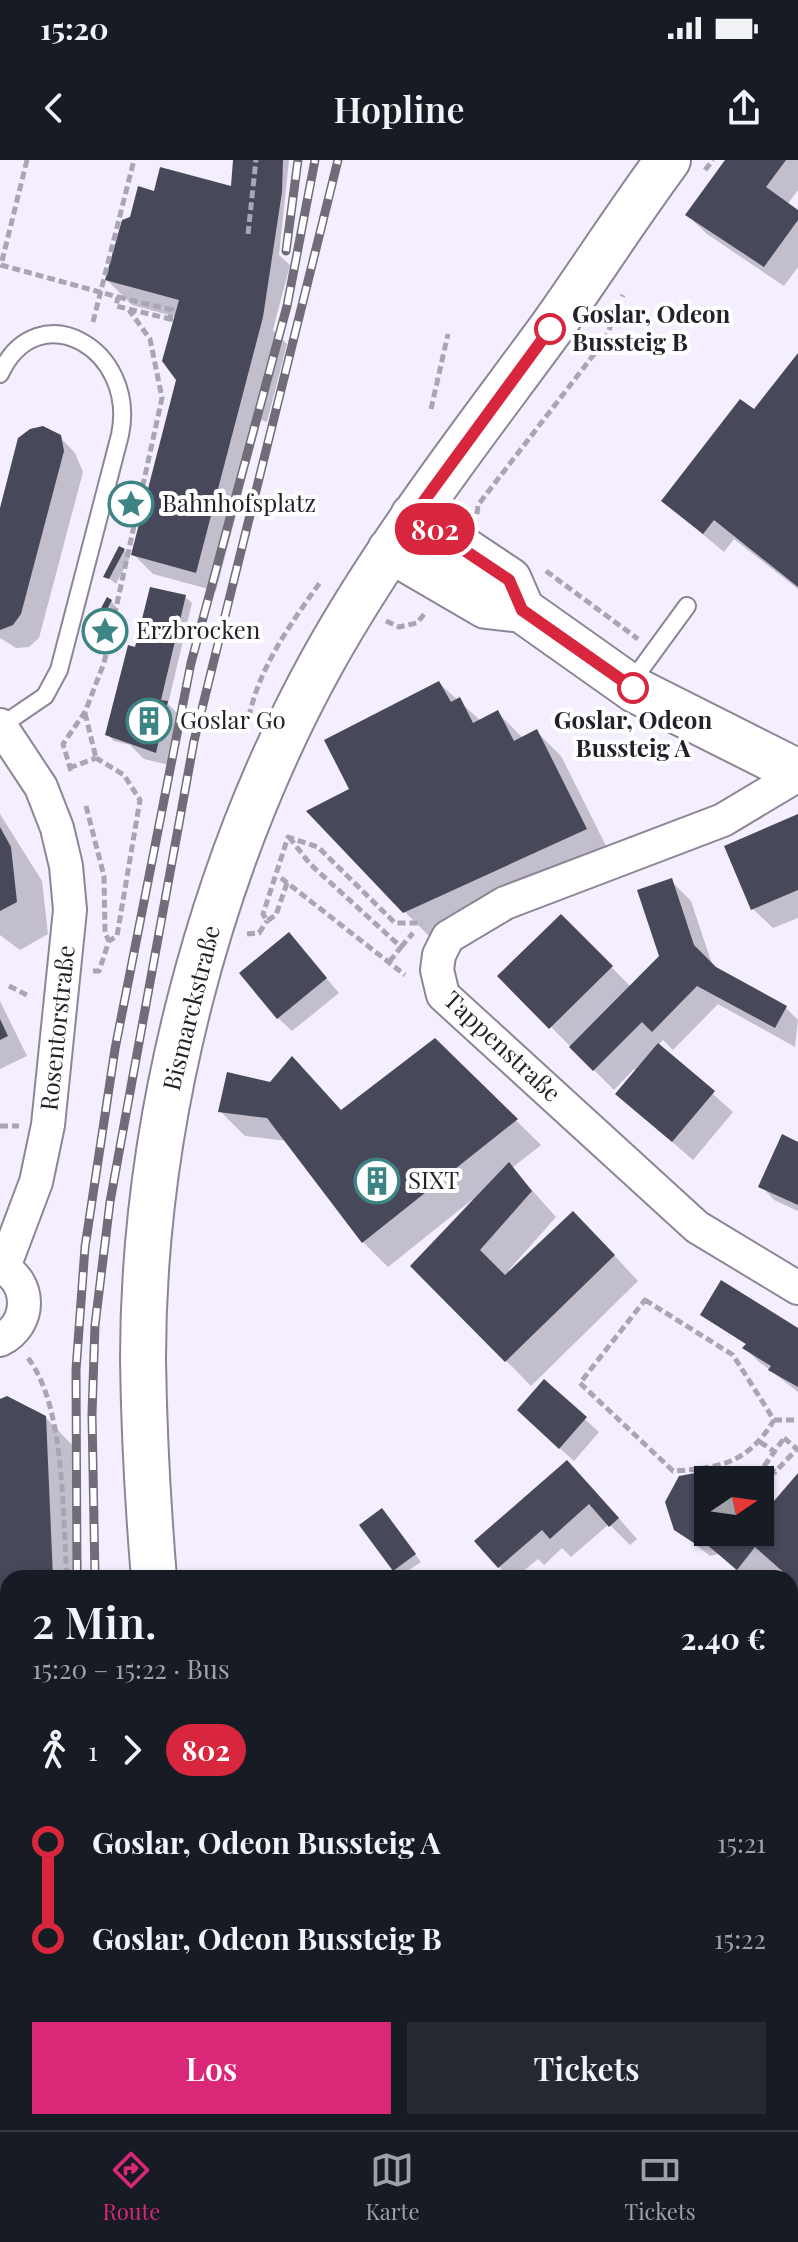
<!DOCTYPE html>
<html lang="de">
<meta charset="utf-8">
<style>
:root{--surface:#171b24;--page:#242831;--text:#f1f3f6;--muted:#9ea1a6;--line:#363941;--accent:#db2777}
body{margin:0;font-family:"Playfair Display",serif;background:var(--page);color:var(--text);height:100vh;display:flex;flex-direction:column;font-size:30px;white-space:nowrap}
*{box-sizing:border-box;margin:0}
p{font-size:26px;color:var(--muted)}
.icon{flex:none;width:44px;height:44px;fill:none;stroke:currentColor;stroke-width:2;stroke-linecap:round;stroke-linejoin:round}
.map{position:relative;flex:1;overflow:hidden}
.drawer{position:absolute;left:0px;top:1410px;width:798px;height:560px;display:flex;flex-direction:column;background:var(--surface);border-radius:24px 24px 0 0;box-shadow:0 2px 6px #0004}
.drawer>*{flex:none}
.badge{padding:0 16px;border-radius:26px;font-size:28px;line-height:52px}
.needle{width:52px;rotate:77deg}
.controls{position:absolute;left:694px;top:1306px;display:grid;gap:16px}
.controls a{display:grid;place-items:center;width:80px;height:80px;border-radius:0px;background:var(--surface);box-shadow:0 2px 6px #0004;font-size:40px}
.map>.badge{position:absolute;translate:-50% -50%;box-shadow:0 0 0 4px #fff}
.legs{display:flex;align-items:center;gap:12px;height:88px;padding:0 32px;font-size:26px}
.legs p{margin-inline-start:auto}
.head{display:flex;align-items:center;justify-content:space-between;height:136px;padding:0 32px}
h1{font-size:44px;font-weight:600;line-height:60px}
.cta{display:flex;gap:16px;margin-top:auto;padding:16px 32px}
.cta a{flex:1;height:92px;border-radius:0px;background:var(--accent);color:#fff;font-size:32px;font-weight:600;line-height:92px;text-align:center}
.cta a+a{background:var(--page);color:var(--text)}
ul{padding:0 32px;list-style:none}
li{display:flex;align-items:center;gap:28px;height:96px;font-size:30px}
li i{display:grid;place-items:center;width:12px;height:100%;margin:0 10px;background:currentColor}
li i::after{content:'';width:20px;height:20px;margin:-10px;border:6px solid;border-radius:50%;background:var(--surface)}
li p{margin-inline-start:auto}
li:first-child i{background:linear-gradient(#0000 50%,currentColor 0)}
li:last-child i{background:linear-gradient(currentColor 50%,#0000 0)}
.status{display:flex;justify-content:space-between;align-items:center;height:56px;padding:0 40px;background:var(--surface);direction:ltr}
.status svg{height:22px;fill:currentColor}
header{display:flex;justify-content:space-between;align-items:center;height:104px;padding:0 32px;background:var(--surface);font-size:36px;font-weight:600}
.tab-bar{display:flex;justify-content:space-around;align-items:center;height:112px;border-top:2px solid var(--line);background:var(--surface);font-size:22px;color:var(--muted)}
.tab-bar a{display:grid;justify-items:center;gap:4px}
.tab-bar .on{color:var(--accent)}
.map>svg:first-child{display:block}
.green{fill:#e7c1d5}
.shadow{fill:#0003}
.building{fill:#474859}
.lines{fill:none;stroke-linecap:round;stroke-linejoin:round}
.lane-casing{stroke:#8c8597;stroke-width:20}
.street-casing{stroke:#8c8597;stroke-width:36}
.secondary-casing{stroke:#8c8597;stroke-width:48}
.path{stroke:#aaa5b3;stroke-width:5;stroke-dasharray:8 4;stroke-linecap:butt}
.lane{stroke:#fff;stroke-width:16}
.street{stroke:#fff;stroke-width:32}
.secondary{stroke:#fff;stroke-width:44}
.rail-casing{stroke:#716d78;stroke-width:9}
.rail{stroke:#fff;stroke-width:6;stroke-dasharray:18;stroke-linecap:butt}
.line-1-casing{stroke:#fff;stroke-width:18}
.line-1{stroke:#d7263d;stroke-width:12}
.stop-1-dot{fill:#fff;stroke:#d7263d;stroke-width:4}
.labels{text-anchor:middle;stroke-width:8;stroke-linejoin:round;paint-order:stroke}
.stop-label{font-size:24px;font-weight:bold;fill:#242129;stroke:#fff;text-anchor:start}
.poi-label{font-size:24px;fill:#242129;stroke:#fff;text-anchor:start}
.street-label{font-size:24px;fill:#242129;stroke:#fff}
</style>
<div class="status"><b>15:20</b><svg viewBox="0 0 49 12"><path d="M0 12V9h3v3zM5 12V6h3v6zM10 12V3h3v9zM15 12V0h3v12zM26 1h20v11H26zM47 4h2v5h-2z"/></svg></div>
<header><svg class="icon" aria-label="back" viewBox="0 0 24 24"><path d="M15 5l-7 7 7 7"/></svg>Hopline<svg class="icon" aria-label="share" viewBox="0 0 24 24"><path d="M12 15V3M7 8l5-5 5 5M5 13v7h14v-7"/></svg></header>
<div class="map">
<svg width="798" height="1970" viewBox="0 0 798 1970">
<rect width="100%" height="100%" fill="#f4eefe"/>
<!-- green -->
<path class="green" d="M798 1654V1970H407L402 1962H790V1655Z
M222 1962H310L314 1970H225Z"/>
<!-- shadow -->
<path class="shadow" d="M235 0H289L279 95 290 105 273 170 287 184 267 262 261 260 216 431 153 414 133 394 178 220 176 157 132 145 107 120 131 58 155 33 233 28Z
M726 0H798V30L787 45 798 53V107L784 126 707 74 687 55Z
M798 196V429L734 379 724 392 663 341 754 252Z
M55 272 75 293 83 312 39 478 29 487 16 488 0 478V355Z
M124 390 130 397 116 424 106 416Z
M185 437 192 443 168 544 181 557 169 605 144 599 130 585 114 581 107 574 136 489Z
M111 441 117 448 103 475 93 467Z
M439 523 481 561 498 553 523 578 536 571 561 596 610 694 430 777 404 751Z
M0 654 42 721 48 774 20 790 0 775Z
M798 656V758L773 768 753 749Z
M671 721 691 741 713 807 786 848 798 860 795 887 718 844 673 890 663 880 658 885 733 952 693 1000 617 934 636 911 634 909 614 930 500 816 561 756 631 827 662 796Z
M289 774 339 833 292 871 278 858Z
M0 841 27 896 0 909Z
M435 881 541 985 512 1008 556 1057 509 1110 511 1112 598 1078 638 1121 531 1226 413 1106 473 1039 388 1107 363 1082 287 981 245 976 220 951H342Z
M798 984V1051L774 1040 761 1026Z
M703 1155 798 1170V1232L758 1201 745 1188 747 1185Z
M544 1222 599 1272 574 1301 533 1264Z
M0 1242 45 1257 77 1290 82 1418H8V1510L0 1511Z
M798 1316V1501L790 1494V1430L795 1424 790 1418 781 1410 775 1418H744L719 1394 710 1396 676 1369 681 1318 717 1320H708V1372H760V1344L775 1343Z
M587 1322 637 1379 630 1385 609 1364 571 1397 562 1388 544 1405 538 1399 515 1418H510L499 1407Z
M388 1357 421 1402 400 1416 394 1410Z
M790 1535 798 1543V1563L790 1572Z
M8 1768V1962H157L159 1970H0V1771Z"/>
<!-- building -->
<path class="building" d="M233 0H283L282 32 263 157 196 413 131 395 176 220 162 201 179 140 105 120 122 60 130 57 138 26 154 31 160 7 231 26Z
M725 0H786L766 27 798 50V60L764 107 685 55Z
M798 193V427L714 360 703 374 661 341 740 239 754 249Z
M43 266 61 275 64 291 21 454 13 465 0 470V348L18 278 30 269Z
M119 386 125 389 109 419 103 417Z
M150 427 186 435 161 540 168 541 156 593 105 575 128 485 135 487Z
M107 437 112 440 96 470 91 467Z
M439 521 451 542 460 537 473 563 498 550 514 581 537 569 587 669 403 753 306 651 349 629 324 580Z
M798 654V730L751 750 724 686Z
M0 667 11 687 17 742 0 751Z
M672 718 694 785 716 807 787 846 775 868 697 826 652 872 642 862 593 911 569 887 659 796 637 730Z
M561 754 613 806 549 869 497 816Z
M289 772 327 818 277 859 239 813Z
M0 859 8 876 0 880Z
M435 878 518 959 362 1083 267 958 218 952 227 912 270 922 292 896 341 950Z
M658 883 715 931 672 982 615 934Z
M782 974 798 982V1045L758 1027Z
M509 1002 532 1031 480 1090 505 1115 573 1051 615 1095 505 1202 410 1106Z
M721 1120 798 1168V1227L768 1210 771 1206 742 1188 746 1184 700 1155Z
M544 1219 587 1257 559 1289 517 1250Z
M7 1236 46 1256 53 1418H8V1474L0 1475V1239Z
M567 1300 619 1358 609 1367 589 1344 550 1379 542 1370 498 1408 474 1381Z
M706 1311 721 1320H708V1372H760V1342L774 1341 798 1313V1498L790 1491 793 1423 790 1418 755 1387 737 1410 705 1383H694L674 1370 665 1342 679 1316Z
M382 1348 416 1394 393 1411 359 1365Z
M8 1766V1962H140L143 1970H0V1769Z"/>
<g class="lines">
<!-- lane casing -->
<g class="lane-casing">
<path id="lane" d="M0 214C38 132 138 189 120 275L59 510 45 536 1 566
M630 524 687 446"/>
</g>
<!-- street casing -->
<g class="street-casing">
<path id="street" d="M0 565 41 627 57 668 66 706 70 750 48 965 36 1022 4 1107
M798 615 723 660 505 743 448 777 439 795 437 810 443 835 697 1067 798 1128
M0 1106C32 1122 32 1164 0 1180
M790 1611 798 1601"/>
</g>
<!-- secondary casing -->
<g class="secondary-casing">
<path id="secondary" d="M413 356 509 420 522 450
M390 390 486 446 522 450 635 530 798 612
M154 1418C148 1346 144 1272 143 1199 143 965 209 707 322 502 388 383 472 276 552 167 591 112 628 54 668 0
M352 1962 357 1970"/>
</g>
<!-- path -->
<path class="path" d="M27 0 1 105 118 137 116 146 170 159
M705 10 713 0
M248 74 256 0
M118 137 172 150 170 159H173
M93 162 134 0
M431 249 448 174
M477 354 478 345 605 180 623 135
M546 411 638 479
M386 461 399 467 417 463 425 453
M85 553 96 598
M249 557C259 507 292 462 321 421
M69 608 96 598
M71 611 63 584 85 552 104 503 162 238 150 179 129 150
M86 646 104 716 105 773 109 781
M289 677 310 704 401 787 390 801
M281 718 405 815
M287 723 276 755 267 761 263 754 288 677 318 687 395 763H422
M247 774 259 773 267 761
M401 787 413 773
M93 811H99L109 781 117 776 140 640 124 615 96 598
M9 826 27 835
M0 966H19
M645 1140 733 1195 774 1260C748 1303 721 1308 673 1311L580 1223Z
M28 1198C66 1248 62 1355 67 1418
M774 1260H798
M784 1278 797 1289 775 1312 765 1305Z
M760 1282 775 1292
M790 1679 798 1675
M790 1715 798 1698
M790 1817 798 1816
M790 1863 798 1869
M790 1896 798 1894
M274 1962 278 1970
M598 1962 603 1970
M540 1970 544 1962"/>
<!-- lane -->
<use href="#lane" class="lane"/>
<!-- street -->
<use href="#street" class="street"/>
<!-- secondary -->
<use href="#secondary" class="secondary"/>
<!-- rail casing -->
<g class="rail-casing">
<path id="rail" d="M286 91 298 0
M77 1418 76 1210 85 1087 115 889 191 503 287 146 315 0
M95 1418 92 1254 95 1165 110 1042 194 581 338 0
M162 1962 164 1970
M183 1962 185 1970"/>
</g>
<!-- rail -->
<use href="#rail" class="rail"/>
</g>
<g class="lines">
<!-- line-1 casing -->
<g class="line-1-casing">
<path id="line-1" d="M550 169 413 356 509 420 522 450 633 528"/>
</g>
<!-- line-1 -->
<use href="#line-1" class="line-1"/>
</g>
<!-- icons -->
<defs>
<g id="sight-ring" transform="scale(2.3)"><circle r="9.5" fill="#fff" stroke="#3d8584" stroke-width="1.5"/><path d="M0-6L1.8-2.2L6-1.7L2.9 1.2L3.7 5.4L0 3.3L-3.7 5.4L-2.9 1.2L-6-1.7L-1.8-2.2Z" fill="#3d8584"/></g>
<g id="building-ring" transform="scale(2.3)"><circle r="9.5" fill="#fff" stroke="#3d8584" stroke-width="1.5"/><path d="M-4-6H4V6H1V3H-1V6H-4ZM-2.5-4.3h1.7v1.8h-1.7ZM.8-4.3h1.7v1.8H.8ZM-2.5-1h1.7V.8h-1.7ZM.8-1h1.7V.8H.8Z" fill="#3d8584"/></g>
</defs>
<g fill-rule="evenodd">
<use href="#sight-ring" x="131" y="344"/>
<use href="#sight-ring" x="105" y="471"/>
<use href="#building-ring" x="149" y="561"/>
<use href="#building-ring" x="377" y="1021"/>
</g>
<!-- markers -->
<g class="stop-1-dot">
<circle cx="550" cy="169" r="14"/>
<circle cx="633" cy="528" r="14"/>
</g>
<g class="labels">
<!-- stop labels -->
<g class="stop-label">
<text x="572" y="163">Goslar, Odeon<tspan x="572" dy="28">Bussteig B</tspan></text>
<text x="633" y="569" text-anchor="middle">Goslar, Odeon<tspan x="633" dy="28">Bussteig A</tspan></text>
</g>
<!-- poi labels -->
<g class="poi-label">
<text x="162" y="352">Bahnhofsplatz</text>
<text x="136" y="479">Erzbrocken</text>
<text x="180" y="569">Goslar Go</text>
<text x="408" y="1029">SIXT</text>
</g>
<!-- street labels -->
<g class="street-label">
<text transform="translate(192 848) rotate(-76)" y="8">Bismarckstraße</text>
<text transform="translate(58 868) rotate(-84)" y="8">Rosentorstraße</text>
<text transform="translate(502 887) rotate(43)" y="8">Tappenstraße</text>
</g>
</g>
</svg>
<div class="controls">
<a><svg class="needle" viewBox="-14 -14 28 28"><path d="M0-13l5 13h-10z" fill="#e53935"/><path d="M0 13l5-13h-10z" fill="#9ea1a6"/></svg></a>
</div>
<b class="badge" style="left:435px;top:369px;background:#d7263d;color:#fff">802</b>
<section class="drawer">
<div class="head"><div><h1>2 Min.</h1><p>15:20 – 15:22 · Bus</p></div><b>2.40 €</b></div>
<div class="legs"><svg class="icon" aria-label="walk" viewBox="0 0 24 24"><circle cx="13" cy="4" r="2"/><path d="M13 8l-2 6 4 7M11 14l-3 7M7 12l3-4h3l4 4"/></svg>1<svg class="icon" aria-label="forward" viewBox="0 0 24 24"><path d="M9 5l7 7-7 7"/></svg><b class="badge" style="background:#d7263d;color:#fff">802</b></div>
<ul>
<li><i style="color:#d7263d"></i><b>Goslar, Odeon Bussteig A</b><p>15:21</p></li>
<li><i style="color:#d7263d"></i><b>Goslar, Odeon Bussteig B</b><p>15:22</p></li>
</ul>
<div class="cta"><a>Los</a><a>Tickets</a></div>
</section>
</div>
<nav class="tab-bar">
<a class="on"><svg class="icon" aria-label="directions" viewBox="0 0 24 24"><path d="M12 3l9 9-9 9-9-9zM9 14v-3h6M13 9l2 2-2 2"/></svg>Route</a>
<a><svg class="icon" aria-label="map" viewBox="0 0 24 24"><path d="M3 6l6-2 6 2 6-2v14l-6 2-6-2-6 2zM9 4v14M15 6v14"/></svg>Karte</a>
<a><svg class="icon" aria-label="tickets" viewBox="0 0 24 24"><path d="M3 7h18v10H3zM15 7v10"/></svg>Tickets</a>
</nav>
